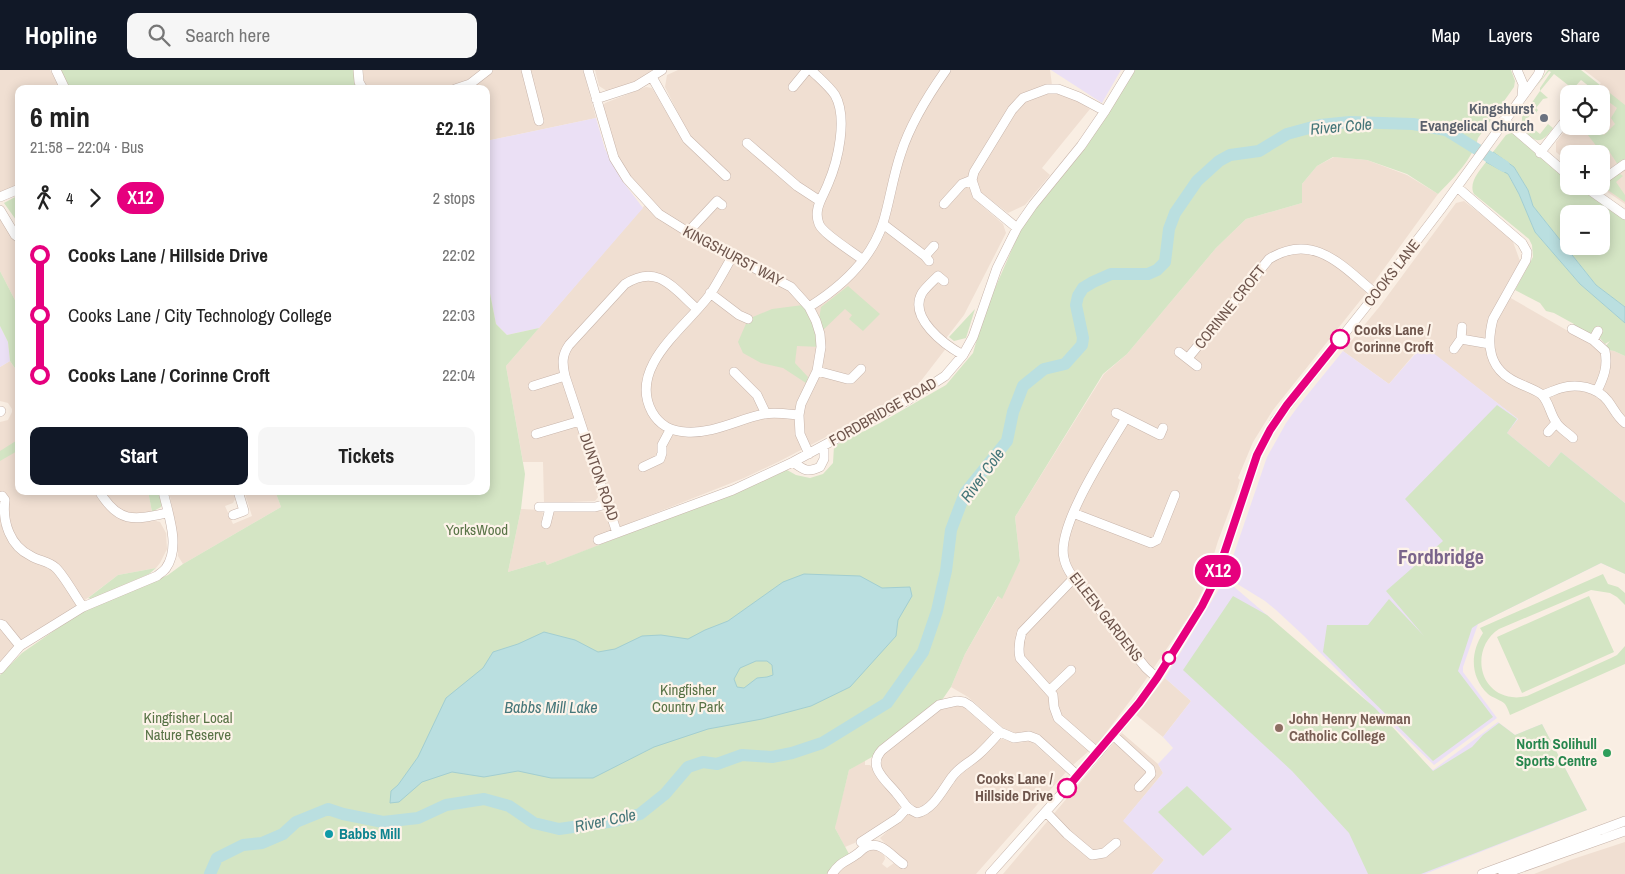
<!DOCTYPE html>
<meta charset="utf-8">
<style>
:root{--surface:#fff;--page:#f6f6f6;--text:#222;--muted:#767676;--accent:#111827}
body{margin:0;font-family:"Archivo Narrow",sans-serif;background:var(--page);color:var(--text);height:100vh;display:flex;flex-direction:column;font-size:19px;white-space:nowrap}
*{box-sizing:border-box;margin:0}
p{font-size:16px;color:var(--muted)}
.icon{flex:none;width:28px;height:28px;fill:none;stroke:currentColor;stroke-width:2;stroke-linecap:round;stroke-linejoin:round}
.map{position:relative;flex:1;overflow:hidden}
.panel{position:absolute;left:15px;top:15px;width:475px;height:410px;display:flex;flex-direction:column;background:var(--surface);border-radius:10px;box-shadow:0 2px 12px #0003}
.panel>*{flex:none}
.badge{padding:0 10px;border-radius:16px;font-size:18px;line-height:32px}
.buttons{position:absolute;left:1560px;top:15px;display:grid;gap:10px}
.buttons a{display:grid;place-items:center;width:50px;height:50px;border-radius:10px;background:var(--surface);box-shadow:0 2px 12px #0003;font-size:25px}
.map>.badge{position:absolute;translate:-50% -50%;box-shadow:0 0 0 2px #fff}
.legs{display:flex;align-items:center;gap:8px;height:55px;padding:0 15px;font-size:16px}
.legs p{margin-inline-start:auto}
.headline{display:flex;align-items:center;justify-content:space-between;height:85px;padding:0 15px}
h1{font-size:28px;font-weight:800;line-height:38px}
.cta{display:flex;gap:10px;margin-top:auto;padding:10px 15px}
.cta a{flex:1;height:58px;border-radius:10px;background:var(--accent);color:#fff;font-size:20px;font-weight:800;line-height:58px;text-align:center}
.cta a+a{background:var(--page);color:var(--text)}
ul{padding:0 15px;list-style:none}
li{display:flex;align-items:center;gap:18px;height:60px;font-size:19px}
li i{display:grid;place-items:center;width:8px;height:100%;margin:0 6px;background:currentColor}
li i::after{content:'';width:12px;height:12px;margin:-6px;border:4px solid;border-radius:50%;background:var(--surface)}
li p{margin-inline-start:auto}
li:first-child i{background:linear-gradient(#0000 50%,currentColor 0)}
li:last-child i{background:linear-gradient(currentColor 50%,#0000 0)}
header{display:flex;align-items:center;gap:30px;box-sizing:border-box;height:70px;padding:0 25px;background:var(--accent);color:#fff}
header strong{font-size:24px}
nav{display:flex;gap:28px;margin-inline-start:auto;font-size:18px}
.search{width:350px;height:45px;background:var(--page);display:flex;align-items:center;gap:12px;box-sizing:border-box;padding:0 18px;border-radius:10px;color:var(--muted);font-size:19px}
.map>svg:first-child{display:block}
.residential{fill:#f0dfd2}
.education{fill:#ebe0f5}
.green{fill:#d4e5c4;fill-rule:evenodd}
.water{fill:#badfe0;stroke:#a2ced1;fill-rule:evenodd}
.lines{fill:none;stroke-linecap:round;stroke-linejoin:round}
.river{stroke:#badfe0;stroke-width:12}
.minor-casing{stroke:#c8b5ab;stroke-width:10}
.minor{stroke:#fff;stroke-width:9}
.line-1-casing{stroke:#fff;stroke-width:11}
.line-1{stroke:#e6007e;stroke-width:8}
.worship-dot{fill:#6b7280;stroke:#fdf3e9;stroke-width:2}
.stop-1-dot{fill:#fff;stroke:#e6007e;stroke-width:2.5}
.education-dot{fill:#8d6e63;stroke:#fdf3e9;stroke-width:2}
.leisure-dot{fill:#2e9e5b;stroke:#fdf3e9;stroke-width:2}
.culture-dot{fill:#0f9aa8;stroke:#fdf3e9;stroke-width:2}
.labels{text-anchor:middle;stroke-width:4.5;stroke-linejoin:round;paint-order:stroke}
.worship-label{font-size:15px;font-weight:bold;fill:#5b616d;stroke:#fdf3e9;text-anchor:end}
.street-label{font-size:15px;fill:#6e554c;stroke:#fdf3e9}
.stop-label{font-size:15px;font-weight:bold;fill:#6e554c;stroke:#fdf3e9;text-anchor:start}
.park-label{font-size:15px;fill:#587346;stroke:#fdf3e9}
.education-label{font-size:15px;font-weight:bold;fill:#785e54;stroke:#fdf3e9;text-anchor:start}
.leisure-label{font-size:15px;font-weight:bold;fill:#27864d;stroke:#fdf3e9;text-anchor:end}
.culture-label{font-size:15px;font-weight:bold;fill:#0d838f;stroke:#fdf3e9;text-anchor:start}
.water-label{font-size:16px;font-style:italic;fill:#457679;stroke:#fdf3e9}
.district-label{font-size:20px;font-weight:bold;fill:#7a648b;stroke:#fdf3e9}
</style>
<header>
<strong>Hopline</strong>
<div class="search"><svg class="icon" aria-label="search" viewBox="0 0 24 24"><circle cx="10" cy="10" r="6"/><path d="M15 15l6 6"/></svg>Search here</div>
<nav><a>Map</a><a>Layers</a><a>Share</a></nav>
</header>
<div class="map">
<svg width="1625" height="804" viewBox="0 0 1625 804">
<rect width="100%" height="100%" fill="#f9eee3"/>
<!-- residential -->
<path class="residential" d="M0 0H50L60 19H19V115L0 123Z
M363 0H583L596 48 486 71V19H365Z
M595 0H658L633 13 607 21 599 16Z
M678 0H1050L1052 15 1090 39 1042 98 1050 105 1025 135 1008 143 987 127 981 135 1003 154 1006 163 964 245 947 267V277L917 316 868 345 778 392 744 408 620 457 601 401 593 404 599 426 595 431 544 433 543 392H523L506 296 650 129 628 104 619 87 607 52 603 36 605 33 646 17 652 18 669 47 678 43 665 17 667 5Z
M1584 0H1625V134L1599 116H1601V84H1569V93L1556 82V72L1569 56H1601V24H1593L1601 13Z
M1334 87 1367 90 1407 105 1438 124 1367 222 1273 340 1253 372 1238 408 1240 410 1237 420 1218 471 1203 520 1191 543 1142 615 1099 672 1073 695 1038 664 1032 662 1016 663 1008 662 968 627 951 617 965 584 999 525 1001 528 1020 491 1015 447 1104 304 1127 284 1216 178 1246 149 1302 133V114L1317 96Z
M1464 131 1512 169 1520 191 1502 223 1596 277 1614 281 1625 286V433L1561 383 1549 397 1506 363 1518 349 1422 275 1389 314 1343 281 1380 236 1456 133Z
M0 147 19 171V238L0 201Z
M10 291 19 304V421H148L152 442 135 443V452L156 451 160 452 166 463 167 479 160 493 156 498 118 505 77 536 22 569 0 594V352L8 350 12 342V339L8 333 0 331V297Z
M169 421H233L235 429 233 433 225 436 233 454 252 446 244 421H275L281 437 183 494 178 486 177 464Z
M521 439 541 440 543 443 541 454 550 455 553 442 555 441H599L605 443 615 461 598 468 600 475 547 495 545 491 508 502Z
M1165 608 1191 631 1163 667 1136 645Z
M960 634 991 661V667L979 679 941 716 929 732 920 738H916L897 720 881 701 882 684 942 637Z
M1122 663 1158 694 1163 703 1124 750 1164 790 1152 804H1003Z
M1002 669 1016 673 1031 671 1066 702 976 804H836L843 795 864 781 874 778 884 783 885 789 882 794 887 798 894 793 901 798 898 787 880 768 906 744 915 747 923 745 930 740 942 729 952 714 964 700 982 687 998 670Z
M865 690V695H870L900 733 899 742 888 752 857 772 845 777 835 758 836 751 849 700Z
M1625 772V804H1534L1570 790Z"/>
<!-- education -->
<path class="education" d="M1051 0H1121L1102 33Z
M596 48 605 79 621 109 643 138 539 258 507 265 496 254 486 203V71Z
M0 256 8 272 10 291 0 297Z
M1423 275 1518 349 1507 363 1549 397 1561 382 1625 433V504L1601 493 1478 554 1463 597V602L1497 648 1434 695 1370 634 1304 566 1276 540 1265 531 1226 507 1267 387 1286 353 1299 335 1343 281 1389 314Z
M1225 509 1267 545 1374 643 1401 671 1433 700 1498 652 1515 665 1542 654 1587 740 1425 804H1152L1164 790 1123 751 1163 703 1158 694 1173 678 1163 667 1191 631 1165 608Z"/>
<!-- green -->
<path class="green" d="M59 0H354L357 19H68Z
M1133 0H1511L1515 11 1514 17 1478 68C1474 87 1452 110 1438 124L1407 104 1367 90 1333 87 1317 96 1302 114V133L1246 149 1216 178 1127 284 1103 304 1015 447 1020 491 1002 529 998 526 965 584 951 617 942 630 880 679 872 687 849 700 835 758 849 784 829 804H0V605L22 583 78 544 168 505 183 494 281 437 275 421H486V203L496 254 507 265 539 258 506 296 525 404 521 439 508 502 545 491 547 495 744 419 787 400 796 405 810 408 823 404 833 393 834 376 880 353 946 315 973 283 985 241 1020 161 1035 137 1086 77Z
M1548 0H1581L1625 35V90L1618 95 1607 78 1601 82 1584 60 1577 64 1572 56H1592L1604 65 1615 54 1611 48 1617 38 1601 26V24H1599L1581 10 1573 19 1554 4 1540 21 1548 28 1543 29 1536 38 1538 40 1536 43 1533 41 1525 52 1540 64 1548 54 1553 58C1541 75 1536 73 1522 60V47L1540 21V18L1551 2 1549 1 1536 17Z
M1513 62 1569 110V116H1576L1625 150V237L1596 215 1533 136 1528 120 1514 97 1493 82 1506 65ZM1569 144H1601V176H1569Z
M1486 92 1507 103 1519 124 1535 162 1580 214 1625 253V286L1614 281 1603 279 1610 271 1605 274 1598 266 1602 259 1597 256 1593 262 1590 264 1574 256V254L1554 243 1546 241 1540 233 1515 220 1533 187 1532 175 1529 169 1474 124C1468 113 1480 100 1486 92Z
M1619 103 1623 106 1616 112 1625 125V132L1602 116 1603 113Z
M19 125V154L4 133Z
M0 201 19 238V304L10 291 8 272 0 256Z
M848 216 880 244 863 261 849 249 852 245 845 239 822 261 819 249 821 237Z
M803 235 809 237 821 277 797 276 795 293 808 307 806 313 783 298 761 293 743 283 738 272 748 249 772 239Z
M975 239 966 268 954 271 949 267Z
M1497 335 1517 349 1507 363 1549 397 1561 382 1625 433V504L1601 493 1478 554 1472 558 1458 601 1493 647 1433 691 1323 582 1327 555H1368L1389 529 1424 566 1386 521 1443 471 1405 429Z
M19 369V380L0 391V381Z
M148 421H159L162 432 161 437 152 442Z
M156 498 149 504 91 529 88 528 118 505Z
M1603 504 1608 514 1618 517 1625 523V535L1617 527 1610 523 1591 520 1499 559C1471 577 1477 623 1512 627 1517 628 1522 627 1527 626L1611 588 1617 585 1625 576V594L1510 645C1509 642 1507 637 1505 634 1501 630 1493 628 1488 624 1470 607 1470 583 1483 563L1480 558Z
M1233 526 1267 545 1375 638 1433 701 1472 677 1483 665 1499 653 1515 665 1542 654 1587 740 1421 804H1368L1349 763 1292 701 1183 600Z
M1589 526 1614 582 1522 623 1497 567Z
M1187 716 1232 759 1203 786 1158 742Z"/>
<!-- water -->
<path class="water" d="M1493 82 1514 97 1528 120 1533 136 1596 215 1625 237V253L1580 214 1535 162 1519 124 1508 104 1486 92Z
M804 504 860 506 882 518 910 517 912 526 898 550 896 566 850 617 811 636 762 649 708 659 654 677 593 708H551L518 701 484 707 452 702 422 712 399 732 390 733 391 721 398 715 418 687 446 628 483 598 493 582 518 574 544 562 575 570 598 582 615 579 642 566 661 565 688 569 705 560 728 551 783 512ZM756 591H767L772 595 773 605 767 607 757 608 744 618 737 617 734 609 740 598Z"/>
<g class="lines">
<!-- river -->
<path class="river" d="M210 804 217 788 243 775 262 773 283 764 296 752 328 739 343 744 383 752 418 748 446 735 484 729 509 736 534 753 559 759 615 751 640 744 665 724 688 697 703 692 717 694 742 685 772 687 792 683 822 673 887 633 923 582 937 541 942 518 946 501 951 460 965 423 1007 371 1013 342 1023 316 1044 299 1065 294 1082 275 1083 268 1076 235 1078 226 1083 218 1093 212 1111 204H1148L1157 200 1165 192 1169 159 1175 143 1197 111 1219 91 1230 85 1259 81 1287 64 1320 55 1350 52 1413 54 1446 60 1504 96"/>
<!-- minor casing -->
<g class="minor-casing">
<path id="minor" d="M56 0 65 19
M358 0 359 12 363 19
M526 0 539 51
M588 0 614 88 627 109 659 144 704 172 791 217 809 237 816 251 820 264 821 277 817 301 801 334 799 345 800 364 809 384
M811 0C819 8 829 16 835 25 848 48 838 91 828 114 823 127 813 139 819 154 823 164 853 182 863 190
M1517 0 1523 14 1522 26
M652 7 687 69 726 106
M793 17 807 0
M455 19 470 14 488 0
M596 29 636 16 662 0
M1504 50 1569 106
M747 73 797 116 820 131
M1540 83 1569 46
M1601 111 1625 94
M1584 116 1625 145
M1457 117 1522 173 1527 182 1526 190 1493 249C1486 276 1489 299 1516 312 1524 316 1534 319 1541 324 1549 331 1550 344 1556 352 1559 358 1568 363 1573 368
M0 127 19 119
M944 134 962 114 972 110
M0 140 15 165 19 168
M883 154 925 186 929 191
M1017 158 977 125 972 110 974 102 1012 40 1023 28 1047 19H1058L1079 27 1105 41
M688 162 717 131 722 135
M925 186 934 176
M732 187C725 199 718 212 711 223 688 256 627 296 652 342 660 356 671 361 686 362 713 364 739 349 764 344 775 342 788 344 799 345
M944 211 938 206C933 211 926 217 922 223 908 248 945 275 963 285
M710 223 739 245 748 249
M809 237C841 217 871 190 883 153 890 130 893 106 901 83 910 55 929 24 946 0
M1572 259 1593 270 1605 281C1608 296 1604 307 1597 321
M1461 269 1490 274
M1593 270 1598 261
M1454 279 1461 269 1462 257
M1179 282 1197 296
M1188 288 1269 189C1314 161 1343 197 1376 224
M817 301 847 309H851L861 299
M734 302 757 325 766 344
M533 316 565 306
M1542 325C1549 323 1554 320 1561 318 1577 313 1597 317 1608 331 1614 339 1617 347 1625 353
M0 342 1 341
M1116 343 1126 348
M1548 362 1556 353
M536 364 580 351
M793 392C804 400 807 403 820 397L824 389V376
M643 397 660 389 662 383V375L670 360
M99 421C119 454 134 450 167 443
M2 426 5 430C2 452 10 476 31 486 39 491 49 491 56 498 65 507 75 526 83 537
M539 437H595L607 434
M1073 443 1151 473 1157 470 1175 425
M233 445 244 441 238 421
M546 454 550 438
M617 463 565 306C562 293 562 285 569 275L625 214C658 193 673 218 697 239
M598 470 733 420 793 392 908 330 945 306 963 285 973 267 997 198 1017 158 1033 135 1081 76 1105 41 1130 0
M1074 508 1022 562C1019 571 1018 579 1020 588L1053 625 1054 637 1058 648 1098 683
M0 554 3 555 20 576
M0 599 20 576 83 537 157 506C159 504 164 501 166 498 181 477 168 444 163 421
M1157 608 1146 598C1128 576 1110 554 1094 532 1084 519 1067 505 1064 488 1056 456 1109 377 1126 348L1160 365 1163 358
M1050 620 1071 600
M1000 662 969 635 964 632 957 631 939 635 882 680C866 697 887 711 897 724 904 732 906 739 917 743 933 740 943 719 952 707 959 697 969 693 978 685 986 678 993 670 1000 662L1014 668 1029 666 1037 669 1078 706
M1113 665 1150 699 1151 704 1139 717
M1046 742 1067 764 1092 785 1104 783 1116 773
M861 772 898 748 907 738
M832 804C842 790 845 793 857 784 860 782 862 779 866 777 881 770 891 786 903 794
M990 804 1098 683 1137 635 1157 608 1201 537 1211 518 1222 490 1257 385 1275 351 1376 224 1441 139 1538 5 1540 0
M1482 804 1625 751
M1503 804 1625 761"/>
</g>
<!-- minor -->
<use href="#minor" class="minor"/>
</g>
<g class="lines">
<!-- line-1 casing -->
<g class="line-1-casing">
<path id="line-1" d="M1067 718 1139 633 1157 608 1202 536 1211 518 1222 490 1257 385 1270 360 1287 335 1340 269"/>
</g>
<!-- line-1 -->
<use href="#line-1" class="line-1"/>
</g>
<!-- markers -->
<circle class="worship-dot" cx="1544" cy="48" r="5"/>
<g class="stop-1-dot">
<circle cx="1340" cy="269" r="9"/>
<circle cx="1169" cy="588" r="6"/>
<circle cx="1067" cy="718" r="9"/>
</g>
<circle class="education-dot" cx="1279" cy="658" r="5"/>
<circle class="leisure-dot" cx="1607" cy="683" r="5"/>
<circle class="culture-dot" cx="329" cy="764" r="5"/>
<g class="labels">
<!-- worship labels -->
<g class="worship-label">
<text x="1534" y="44">Kingshurst<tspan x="1534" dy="17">Evangelical Church</tspan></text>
</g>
<!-- street labels -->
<g class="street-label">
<text transform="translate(733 186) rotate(28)" y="5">KINGSHURST WAY</text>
<text transform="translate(1392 203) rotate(-52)" y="5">COOKS LANE</text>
<text transform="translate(1230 237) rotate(-51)" y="5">CORINNE CROFT</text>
<text transform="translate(883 342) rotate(-30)" y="5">FORDBRIDGE ROAD</text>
<text transform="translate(599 407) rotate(71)" y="5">DUNTON ROAD</text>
<text transform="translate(1106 547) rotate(52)" y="5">EILEEN GARDENS</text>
</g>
<!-- stop labels -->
<g class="stop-label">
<text x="1354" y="265">Cooks Lane /<tspan x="1354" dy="17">Corinne Croft</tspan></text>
<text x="1053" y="714" text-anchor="end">Cooks Lane /<tspan x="1053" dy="17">Hillside Drive</tspan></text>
</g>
<!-- park labels -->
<g class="park-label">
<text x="477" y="465">YorksWood</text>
<text x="688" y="625">Kingfisher<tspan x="688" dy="17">Country Park</tspan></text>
<text x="188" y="653">Kingfisher Local<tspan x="188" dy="17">Nature Reserve</tspan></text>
</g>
<!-- education labels -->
<g class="education-label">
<text x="1289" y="654">John Henry Newman<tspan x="1289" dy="17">Catholic College</tspan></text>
</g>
<!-- leisure labels -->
<g class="leisure-label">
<text x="1597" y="679">North Solihull<tspan x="1597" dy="17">Sports Centre</tspan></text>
</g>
<!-- culture labels -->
<g class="culture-label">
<text x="339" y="769">Babbs Mill</text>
</g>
<!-- water labels -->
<g class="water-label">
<text transform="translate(1341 56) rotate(-5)" y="6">River Cole</text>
<text transform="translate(982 405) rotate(-54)" y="6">River Cole</text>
<text x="551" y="643">Babbs Mill Lake</text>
<text transform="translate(605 750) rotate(-12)" y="6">River Cole</text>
</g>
<!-- district labels -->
<g class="district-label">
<text x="1441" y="494">Fordbridge</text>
</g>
</g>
</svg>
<div class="buttons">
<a><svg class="icon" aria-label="locate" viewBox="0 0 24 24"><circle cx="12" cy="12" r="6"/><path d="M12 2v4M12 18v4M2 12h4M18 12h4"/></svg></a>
<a>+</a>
<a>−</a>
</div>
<b class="badge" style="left:1218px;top:501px;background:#e6007e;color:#fff">X12</b>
<section class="panel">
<div class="headline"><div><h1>6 min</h1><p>21:58 – 22:04 · Bus</p></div><b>£2.16</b></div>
<div class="legs"><svg class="icon" aria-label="walk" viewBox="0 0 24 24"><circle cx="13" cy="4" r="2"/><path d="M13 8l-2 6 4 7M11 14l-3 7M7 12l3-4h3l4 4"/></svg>4<svg class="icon" aria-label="forward" viewBox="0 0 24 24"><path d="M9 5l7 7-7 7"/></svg><b class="badge" style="background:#e6007e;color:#fff">X12</b><p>2 stops</p></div>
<ul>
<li><i style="color:#e6007e"></i><b>Cooks Lane / Hillside Drive</b><p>22:02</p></li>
<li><i style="color:#e6007e"></i><span>Cooks Lane / City Technology College</span><p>22:03</p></li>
<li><i style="color:#e6007e"></i><b>Cooks Lane / Corinne Croft</b><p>22:04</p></li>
</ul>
<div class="cta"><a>Start</a><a>Tickets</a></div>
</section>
</div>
